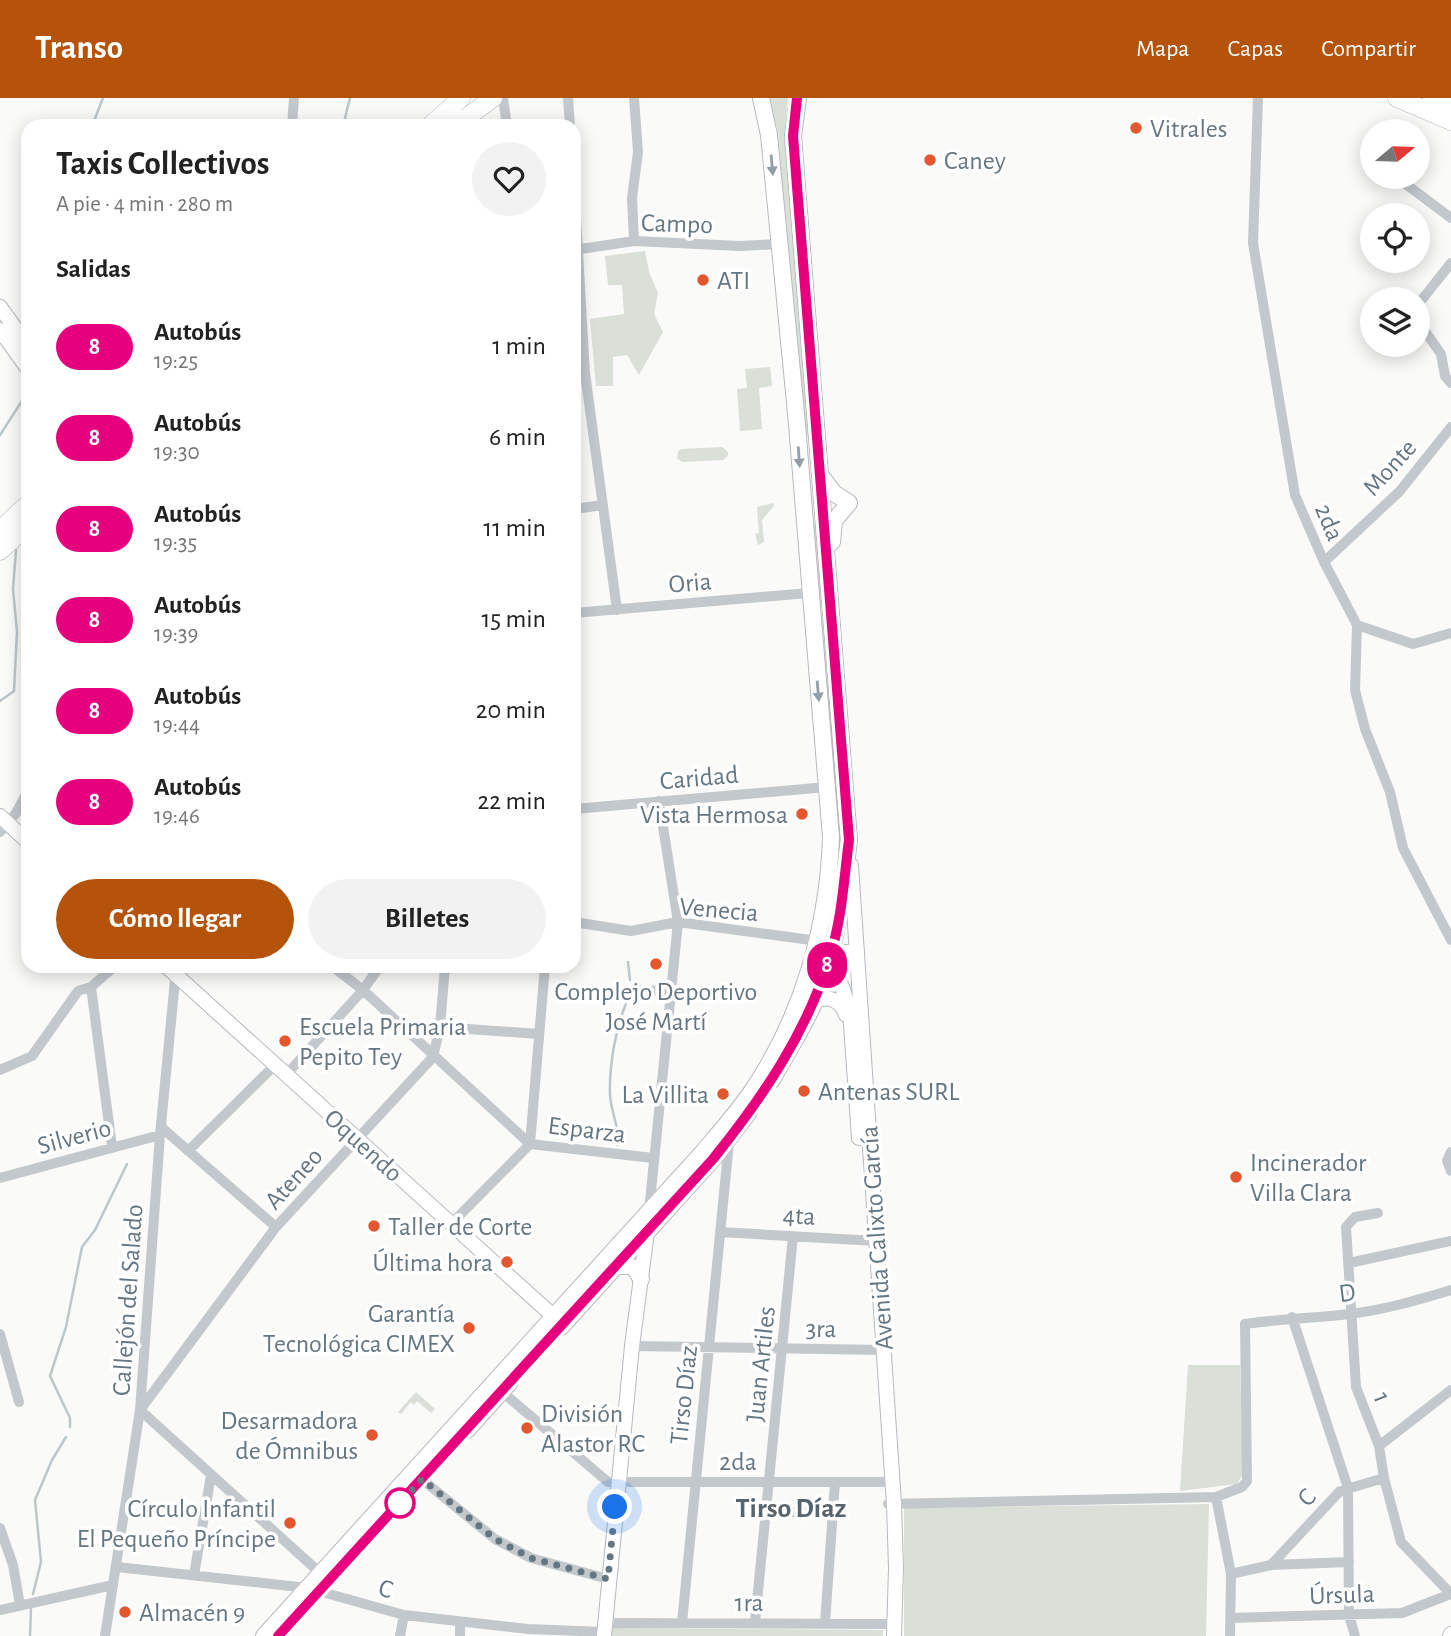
<!DOCTYPE html>
<html lang="es">
<meta charset="utf-8">
<style>
:root{--surface:#fff;--page:#f2f2f2;--text:#222;--muted:#767676;--accent:#b45309}
body{margin:0;font-family:"Alegreya Sans",sans-serif;background:var(--page);color:var(--text);height:100vh;display:flex;flex-direction:column;font-size:26px;white-space:nowrap}
*{box-sizing:border-box;margin:0}
p{font-size:23px;color:var(--muted)}
.icon{flex:none;width:38px;height:38px;fill:none;stroke:currentColor;stroke-width:2;stroke-linecap:round;stroke-linejoin:round}
.map{position:relative;flex:1;overflow:hidden}
.panel{position:absolute;left:21px;top:21px;width:560px;height:854px;display:flex;flex-direction:column;background:var(--surface);border-radius:21px;box-shadow:0 4px 18px #0003}
.panel>*{flex:none}
.badge{padding:0 14px;border-radius:23px;font-size:24px;line-height:46px}
.needle{width:46px;rotate:71deg}
.tools{position:absolute;left:1360px;top:21px;display:grid;gap:14px}
.tools a{display:grid;place-items:center;width:70px;height:70px;border-radius:50%;background:var(--surface);box-shadow:0 4px 18px #0003;font-size:35px}
.you{position:absolute;width:35px;height:35px;margin:-18px;border:5px solid #fff;border-radius:50%;background:#1a73e8;box-shadow:0 0 0 10px #1a73e833}
.map>.badge{position:absolute;translate:-50% -50%;box-shadow:0 0 0 4px #fff}
h2{padding:0 35px;font-size:26px;line-height:63px}
.round{display:grid;place-items:center;flex:none;width:74px;height:74px;border-radius:37px;background:var(--page)}
.overview{display:flex;align-items:center;justify-content:space-between;height:119px;padding:0 35px}
h1{font-size:33px;font-weight:700;line-height:52px}
.button{display:flex;gap:14px;margin-top:auto;padding:14px 35px}
.button a{flex:1;height:80px;border-radius:42px;background:var(--accent);color:#fff;font-size:28px;font-weight:700;line-height:80px;text-align:center}
.button a+a{background:var(--page);color:var(--text)}
ul{padding:0;list-style:none}
li{display:flex;align-items:center;gap:21px;height:91px;padding:0 35px}
li div{flex:1}
li b{display:block;font-size:26px}
li em{font-style:normal}
li .badge{min-width:77px;font-weight:700;text-align:center}
header{display:flex;align-items:center;gap:42px;box-sizing:border-box;height:98px;padding:0 35px;background:var(--accent);color:#fff}
header strong{font-size:33px}
nav{display:flex;gap:38px;margin-inline-start:auto;font-size:24px}
.map>svg:first-child{display:block}
.green{fill:#dadfd7}
.lines{fill:none;stroke-linecap:round;stroke-linejoin:round}
.stream{stroke:#bbc7cb;stroke-width:2.5}
.secondary-casing{stroke:#b3babf;stroke-width:16}
.primary-casing{stroke:#b5babe;stroke-width:18}
.highway-casing{stroke:#b4b9bd;stroke-width:19}
.street{stroke:#c3c8cc;stroke-width:10}
.secondary{stroke:#fff;stroke-width:14}
.primary{stroke:#fff;stroke-width:16}
.highway{stroke:#fff;stroke-width:18}
.oneway{fill:#939fa8}
.line-casing{stroke:#fff;stroke-width:16}
.line{stroke:#e6007e;stroke-width:10}
.walk{stroke:#657683;stroke-width:7;stroke-dasharray:0 12.6}
.poi-dot{fill:#e4572e;stroke:#fff;stroke-width:2.5}
.stop-dot{fill:#fff;stroke:#e6007e;stroke-width:3.5}
.labels{text-anchor:middle;stroke-width:7;stroke-linejoin:round;paint-order:stroke}
.poi-label{font-size:26px;fill:#657683;stroke:#fff;text-anchor:start}
.street-label{font-size:26px;fill:#657683;stroke:#fff}
.neighbourhood-label{font-size:28px;font-weight:bold;fill:#57646e;stroke:#fff}
</style>
<header>
<strong>Transo</strong>
<nav><a>Mapa</a><a>Capas</a><a>Compartir</a></nav>
</header>
<div class="map">
<svg width="1451" height="1538" viewBox="0 0 1451 1538">
<rect width="100%" height="100%" fill="#fafaf8"/>
<!-- green -->
<path class="green" d="M769 0H788L785 33 811 351 802 319 778 34Z
M645 153 649 174 658 195 654 216 663 234 639 277 627 257 613 259V288H596L590 221 624 216 622 187H608L605 158Z
M770 269 772 288 759 290 762 331 740 333 737 291 747 290 745 271Z
M722 349 728 354V358L723 362 682 364 677 360 678 353 682 351Z
M773 405 774 408 762 422 764 444 758 447 755 436 759 435 757 409Z
M816 423 824 510 814 491 809 436Z
M824 574C849 656 843 750 828 833L836 748Z
M1188 1267H1240L1243 1376 1237 1386 1180 1393Z
M416 1294 435 1311 431 1315 417 1303 414 1307 411 1304 401 1316 398 1314Z
M1209 1406 1206 1538H904V1410Z
M611 1530 883 1532V1538H611Z"/>
<g class="lines">
<!-- stream -->
<path class="stream" d="M92 28 103 0
M343 28 350 0
M0 337 27 295
M0 603 14 593 17 534 13 491 16 452
M628 864 630 882
M617 1047C620 1030 611 1014 610 997 609 967 616 926 629 899
M70 1329V1320L50 1278 66 1229 82 1149 95 1132 127 1066
M33 1496 41 1464 35 1402 52 1362 66 1339
M30 1538 31 1511"/>
<!-- secondary casing -->
<g class="secondary-casing">
<path id="secondary" d="M0 209 28 248
M0 232 28 271
M0 718 28 744
M851 767 894 1406 896 1470 894 1538
M831 856 850 913 859 1040
M166 868 562 1226
M815 904C828 896 842 903 846 917
M604 1538 632 1248 647 1134
M1450 1538 1451 1536"/>
</g>
<!-- primary casing -->
<g class="primary-casing">
<path id="primary" d="M821 378 834 395 849 405 834 423 832 444
M821 858 856 854
M772 982C786 956 802 932 814 905 837 854 842 797 849 742L793 38 798 0
M613 1168C629 1169 632 1163 641 1181
M561 1229 713 1061 749 1014
M467 1332 510 1284
M264 1538 703 1054C719 1035 736 1016 750 996 802 921 828 829 831 739L796 315 769 37 761 0"/>
</g>
<!-- highway casing -->
<g class="highway-casing">
<path id="highway" d="M1397 0 1451 23
M1432 0 1451 8
M430 28 461 0
M455 28 493 0
M0 432 28 406
M0 453 28 427"/>
</g>
<!-- street -->
<path class="street" d="M503 0 507 28
M568 0 570 28
M1258 0 1253 145 1295 397 1324 464 1357 527 1355 592 1365 631 1390 694 1403 750 1451 842
M292 28 294 0
M1399 81 1451 120
M574 85 585 275 617 512
M634 143 632 100 638 54 634 0
M574 152 634 143 740 148 779 146
M1418 221 1420 204 1451 165
M1418 223 1441 256 1445 278 1451 285
M574 411 603 407
M1324 464 1399 394 1451 329
M574 515 809 495
M1357 527 1413 546 1451 535
M574 711 827 689
M0 734 16 715 28 693
M574 824 631 833 678 824 818 843
M332 868 363 892 530 1046 653 1060
M91 889 112 1049
M626 892 671 893 696 897
M440 929 539 936
M0 972 32 958 78 893 91 889 115 868
M286 977 363 892 380 868
M161 1029 276 1129
M188 1053 275 967
M1451 1054 1447 1063 1451 1073
M0 1080 160 1037
M649 1113 678 824 659 703
M1378 1115 1355 1119 1346 1129 1356 1289 1379 1348 1384 1380 1401 1444 1451 1496
M451 1126 530 1046 545 868
M720 1134 876 1143
M1349 1165 1451 1143
M1292 1219 1348 1390 1349 1517 1355 1538
M0 1236 19 1304
M632 1248 883 1252
M500 1292 608 1384H892
M1379 1348 1451 1292
M413 1374 495 1441 531 1460 608 1481
M1216 1399 1231 1476 1230 1538
M888 1406 1216 1399 1242 1389 1247 1383 1245 1226C1280 1221 1315 1220 1349 1216 1384 1212 1418 1202 1451 1192
M766 1414H833
M0 1430 13 1467 20 1507
M1271 1467 1340 1393 1384 1380
M117 1469 308 1490 404 1517 528 1531 604 1534
M1231 1476 1271 1467 1349 1464
M194 1477 211 1377
M329 1483 140 1312 276 1129 433 959 440 929 445 868
M0 1512 113 1487
M1231 1520 1402 1515 1451 1496
M755 1524 793 1138
M604 1525 895 1526
M682 1525 729 1044
M825 1525 835 1384
M105 1538 140 1312 160 1037 176 872
M400 1538 404 1517
M460 1538V1524"/>
<!-- secondary -->
<use href="#secondary" class="secondary"/>
<!-- primary -->
<use href="#primary" class="primary"/>
<!-- highway -->
<use href="#highway" class="highway"/>
</g>
<!-- one-way arrows -->
<defs><path id="oneway-solid" d="M-6-.8H1V-3.2L6.5 0L1 3.2V.8H-6Z" transform="scale(1.75)"/></defs>
<g class="oneway">
<use href="#oneway-solid" transform="translate(772 67) rotate(85)"/>
<use href="#oneway-solid" transform="translate(799 359) rotate(86)"/>
<use href="#oneway-solid" transform="translate(818 593) rotate(85)"/>
</g>
<g class="lines">
<!-- line casing -->
<g class="line-casing">
<path id="line" d="M278 1538 713 1061C762 1000 807 935 830 858 842 821 844 780 849 742L793 38 797 0"/>
</g>
<!-- line -->
<use href="#line" class="line"/>
<!-- walk -->
<path class="walk" d="M400 1405 393 1412 422 1381 495 1441 531 1460 608 1481 615 1409"/>
</g>
<!-- markers -->
<g class="poi-dot">
<circle cx="1136" cy="30" r="7"/>
<circle cx="930" cy="62" r="7"/>
<circle cx="703" cy="182" r="7"/>
<circle cx="802" cy="716" r="7"/>
<circle cx="656" cy="866" r="7"/>
<circle cx="285" cy="943" r="7"/>
<circle cx="804" cy="993" r="7"/>
<circle cx="723" cy="996" r="7"/>
<circle cx="1236" cy="1079" r="7"/>
<circle cx="374" cy="1128" r="7"/>
<circle cx="507" cy="1164" r="7"/>
<circle cx="469" cy="1230" r="7"/>
<circle cx="527" cy="1330" r="7"/>
<circle cx="372" cy="1337" r="7"/>
<circle cx="290" cy="1425" r="7"/>
<circle cx="125" cy="1514" r="7"/>
</g>
<circle class="stop-dot" cx="400" cy="1405" r="14"/>
<g class="labels">
<!-- poi labels -->
<g class="poi-label">
<text x="1150" y="39">Vitrales</text>
<text x="944" y="71">Caney</text>
<text x="717" y="191">ATI</text>
<text x="788" y="725" text-anchor="end">Vista Hermosa</text>
<text x="656" y="902" text-anchor="middle">Complejo Deportivo<tspan x="656" dy="30">José Martí</tspan></text>
<text x="299" y="937">Escuela Primaria<tspan x="299" dy="30">Pepito Tey</tspan></text>
<text x="818" y="1002">Antenas SURL</text>
<text x="709" y="1005" text-anchor="end">La Villita</text>
<text x="1250" y="1073">Incinerador<tspan x="1250" dy="30">Villa Clara</tspan></text>
<text x="388" y="1137">Taller de Corte</text>
<text x="493" y="1173" text-anchor="end">Última hora</text>
<text x="455" y="1224" text-anchor="end">Garantía<tspan x="455" dy="30">Tecnológica CIMEX</tspan></text>
<text x="541" y="1324">División<tspan x="541" dy="30">Alastor RC</tspan></text>
<text x="358" y="1331" text-anchor="end">Desarmadora<tspan x="358" dy="30">de Ómnibus</tspan></text>
<text x="276" y="1419" text-anchor="end">Círculo Infantil<tspan x="276" dy="30">El Pequeño Príncipe</tspan></text>
<text x="139" y="1523">Almacén 9</text>
</g>
<!-- street labels -->
<g class="street-label">
<text transform="translate(677 125) rotate(2)" y="9">Campo</text>
<text transform="translate(1389 369) rotate(-48)" y="9">Monte</text>
<text transform="translate(1330 424) rotate(67)" y="9">2da</text>
<text transform="translate(690 484) rotate(-5)" y="9">Oria</text>
<text transform="translate(699 679) rotate(-5)" y="9">Caridad</text>
<text transform="translate(719 811) rotate(5)" y="9">Venecia</text>
<text transform="translate(587 1031) rotate(7)" y="9">Esparza</text>
<text transform="translate(74 1038) rotate(-15)" y="9">Silverio</text>
<text transform="translate(364 1047) rotate(42)" y="9">Oquendo</text>
<text transform="translate(293 1080) rotate(-48)" y="9">Ateneo</text>
<text transform="translate(799 1117) rotate(3)" y="9">4ta</text>
<text transform="translate(876 1140) rotate(-94)" y="9">Avenida Calixto García</text>
<text transform="translate(1347 1194) rotate(-7)" y="9">D</text>
<text transform="translate(127 1202) rotate(-86)" y="9">Callejón del Salado</text>
<text transform="translate(821 1230) rotate(1)" y="9">3ra</text>
<text transform="translate(760 1266) rotate(-84)" y="9">Juan Artiles</text>
<text transform="translate(683 1297) rotate(-84)" y="9">Tirso Díaz</text>
<text transform="translate(1383 1299) rotate(69)" y="9">1</text>
<text x="738" y="1372">2da</text>
<text transform="translate(1306 1399) rotate(-47)" y="9">C</text>
<text transform="translate(386 1490) rotate(16)" y="9">C</text>
<text transform="translate(1342 1496) rotate(-2)" y="9">Úrsula</text>
<text x="749" y="1513">1ra</text>
</g>
<!-- neighbourhood labels -->
<g class="neighbourhood-label">
<text x="791" y="1419">Tirso Díaz</text>
</g>
</g>
</svg>
<div class="tools">
<a><svg class="needle" viewBox="-14 -14 28 28"><path d="M0-13l5 13h-10z" fill="#e53935"/><path d="M0 13l5-13h-10z" fill="#767676"/></svg></a>
<a><svg class="icon" aria-label="locate" viewBox="0 0 24 24"><circle cx="12" cy="12" r="6"/><path d="M12 2v4M12 18v4M2 12h4M18 12h4"/></svg></a>
<a><svg class="icon" aria-label="layers" viewBox="0 0 24 24"><path d="M12 4l9 5-9 5-9-5zM3 14l9 5 9-5"/></svg></a>
</div>
<div class="you" style="left:615px;top:1409px"></div>
<b class="badge" style="left:827px;top:867px;background:#e6007e;color:#fff">8</b>
<section class="panel">
<div class="overview"><div><h1>Taxis Collectivos</h1><p>A pie · 4 min · 280 m</p></div><a class="round"><svg class="icon" aria-label="heart" viewBox="0 0 24 24"><path d="M12 20l-8-8c-3-5 5-10 8-4 3-6 11-1 8 4z"/></svg></a></div>
<h2>Salidas</h2>
<ul>
<li><span class="badge" style="background:#e6007e;color:#fff">8</span><div><b>Autobús</b><p>19:25</p></div><em>1 min</em></li>
<li><span class="badge" style="background:#e6007e;color:#fff">8</span><div><b>Autobús</b><p>19:30</p></div><em>6 min</em></li>
<li><span class="badge" style="background:#e6007e;color:#fff">8</span><div><b>Autobús</b><p>19:35</p></div><em>11 min</em></li>
<li><span class="badge" style="background:#e6007e;color:#fff">8</span><div><b>Autobús</b><p>19:39</p></div><em>15 min</em></li>
<li><span class="badge" style="background:#e6007e;color:#fff">8</span><div><b>Autobús</b><p>19:44</p></div><em>20 min</em></li>
<li><span class="badge" style="background:#e6007e;color:#fff">8</span><div><b>Autobús</b><p>19:46</p></div><em>22 min</em></li>
</ul>
<div class="button"><a>Cómo llegar</a><a>Billetes</a></div>
</section>
</div>
